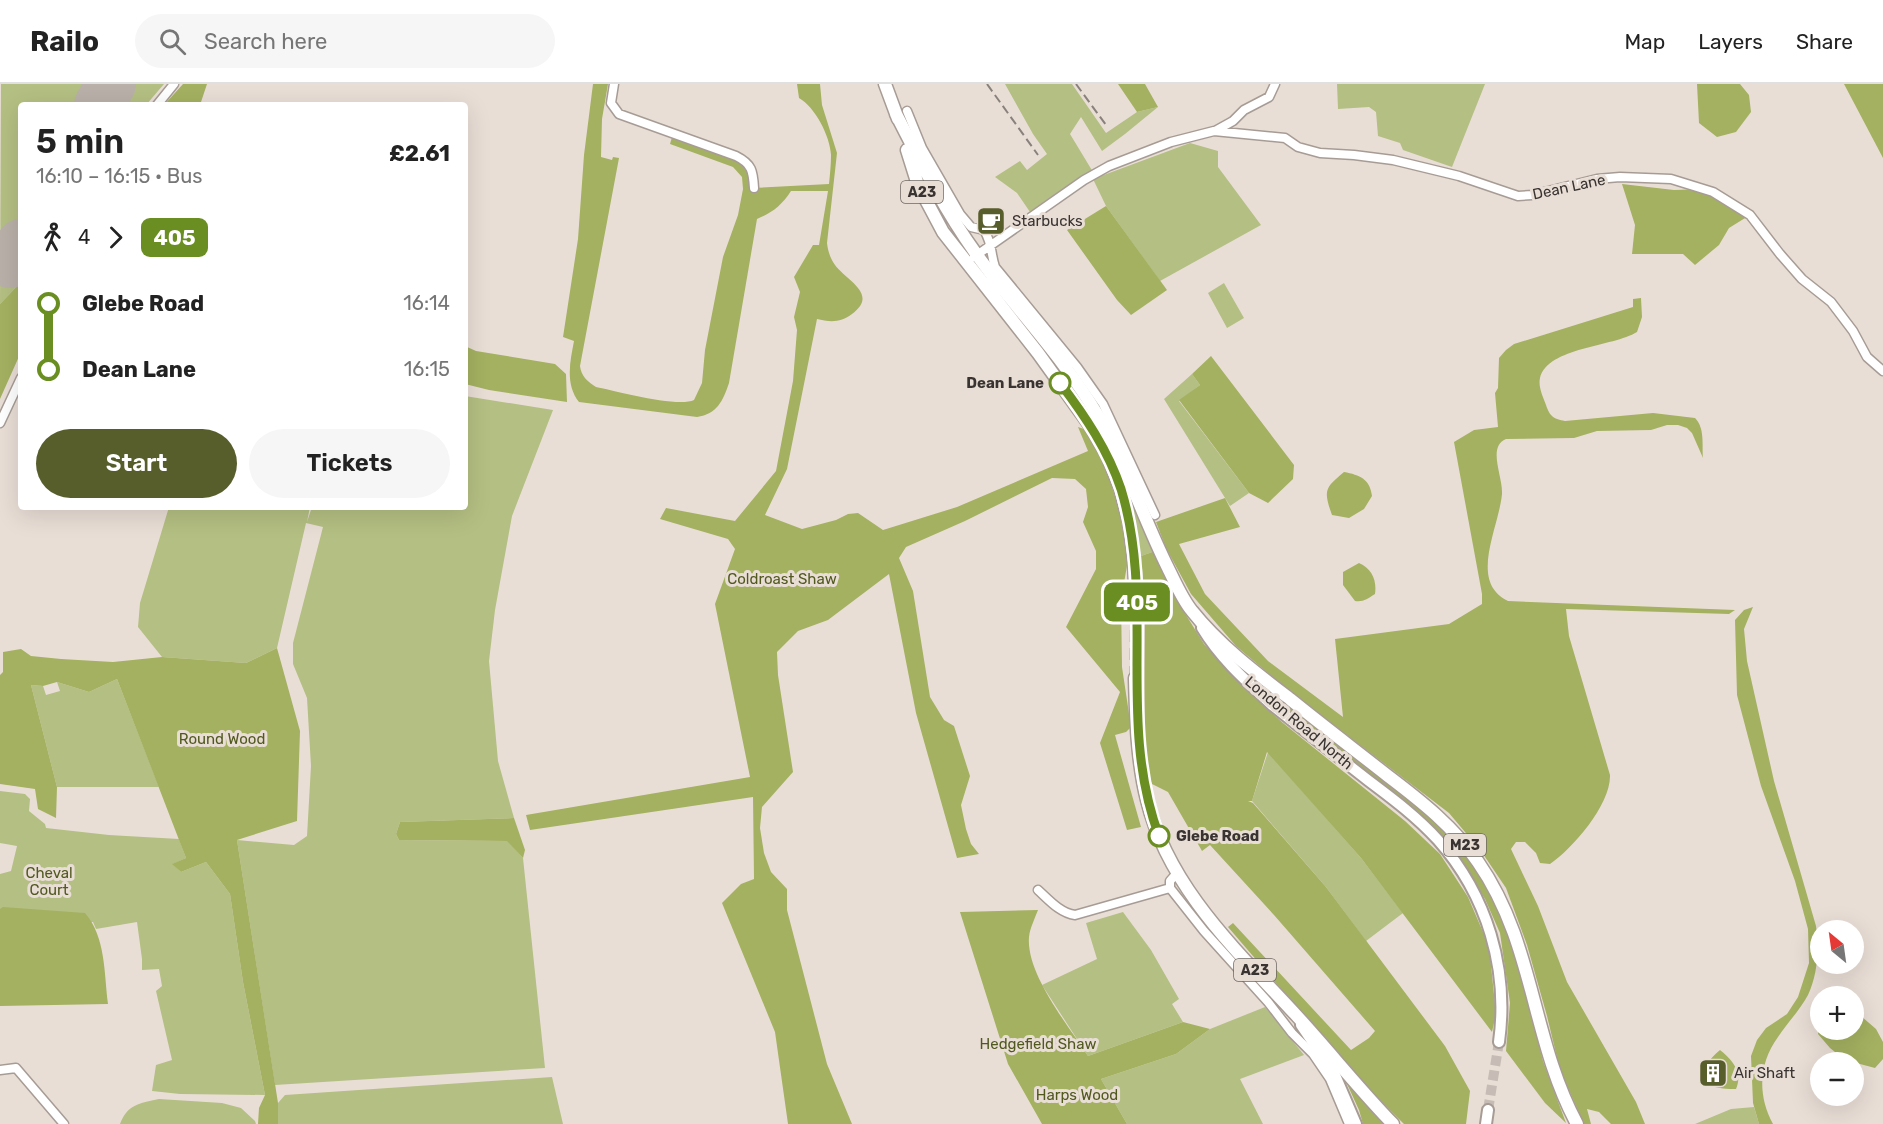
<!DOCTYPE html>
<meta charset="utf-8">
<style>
:root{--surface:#fff;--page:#f6f6f6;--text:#222;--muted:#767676;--line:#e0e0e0;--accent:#575d2b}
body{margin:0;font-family:Rubik,sans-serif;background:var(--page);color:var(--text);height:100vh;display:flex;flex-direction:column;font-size:22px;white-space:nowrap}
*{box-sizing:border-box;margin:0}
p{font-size:20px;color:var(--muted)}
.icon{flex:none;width:33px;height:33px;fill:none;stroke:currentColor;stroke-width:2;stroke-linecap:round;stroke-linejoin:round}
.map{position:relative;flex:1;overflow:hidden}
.side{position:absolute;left:18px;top:18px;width:450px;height:408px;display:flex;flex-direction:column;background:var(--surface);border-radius:6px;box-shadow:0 6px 24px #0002}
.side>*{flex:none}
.badge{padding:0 12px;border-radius:9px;font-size:21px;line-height:39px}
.needle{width:39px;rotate:331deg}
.fabs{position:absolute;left:1810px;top:836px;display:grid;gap:12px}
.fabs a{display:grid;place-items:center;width:54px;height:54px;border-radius:50%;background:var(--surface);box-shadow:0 6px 24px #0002;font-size:30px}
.map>.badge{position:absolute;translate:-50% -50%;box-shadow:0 0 0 3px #fff}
.legs{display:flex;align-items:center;gap:9px;height:66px;padding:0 18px;font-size:20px}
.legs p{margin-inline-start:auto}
.overview{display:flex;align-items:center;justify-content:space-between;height:102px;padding:0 18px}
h1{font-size:33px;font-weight:600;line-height:45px}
.action{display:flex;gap:12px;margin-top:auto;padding:12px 18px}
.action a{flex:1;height:69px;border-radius:36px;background:var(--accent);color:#fff;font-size:24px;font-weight:600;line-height:69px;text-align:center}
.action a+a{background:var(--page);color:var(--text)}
ul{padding:0 18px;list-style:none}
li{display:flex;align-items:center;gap:21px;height:66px;font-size:22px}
li i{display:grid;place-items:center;width:9px;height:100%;margin:0 8px;background:currentColor}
li i::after{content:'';width:15px;height:15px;margin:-8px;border:4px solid;border-radius:50%;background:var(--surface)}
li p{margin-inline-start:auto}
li:first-child i{background:linear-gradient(#0000 50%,currentColor 0)}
li:last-child i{background:linear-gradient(currentColor 50%,#0000 0)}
header{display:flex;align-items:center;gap:36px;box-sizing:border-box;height:84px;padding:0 30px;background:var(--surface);border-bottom:2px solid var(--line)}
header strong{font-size:28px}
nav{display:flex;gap:33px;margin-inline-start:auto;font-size:21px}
.search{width:420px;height:54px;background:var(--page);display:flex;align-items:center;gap:15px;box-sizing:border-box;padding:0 21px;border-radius:33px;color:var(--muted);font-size:22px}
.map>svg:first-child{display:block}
.green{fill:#b4bf83}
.forest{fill:#a4b161}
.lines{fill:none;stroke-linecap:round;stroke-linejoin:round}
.runway{stroke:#b9b0a9;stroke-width:50}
.major-tunnel{stroke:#c6bcb5;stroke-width:10;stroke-dasharray:10 5;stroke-linecap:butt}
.highway-tunnel{stroke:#c6bcb5;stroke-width:12;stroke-dasharray:12 6;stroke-linecap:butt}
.minor-casing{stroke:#a79c95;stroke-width:11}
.major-casing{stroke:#a79c95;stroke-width:14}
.highway-casing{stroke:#a79c95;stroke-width:15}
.minor{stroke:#fff;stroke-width:8}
.major{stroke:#fff;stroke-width:10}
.highway{stroke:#fff;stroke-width:12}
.rail{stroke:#89817c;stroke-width:2;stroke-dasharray:9 4.5;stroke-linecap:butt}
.line-1-casing{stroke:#fff;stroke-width:14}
.line-1{stroke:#6b8e23;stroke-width:9}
.stop-1-dot{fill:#fff;stroke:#6b8e23;stroke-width:3}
.labels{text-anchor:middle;stroke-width:6;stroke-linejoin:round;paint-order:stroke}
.shield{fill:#e9ded6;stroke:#6e6762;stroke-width:1.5}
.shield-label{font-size:14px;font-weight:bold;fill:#393431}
.street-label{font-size:15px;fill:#393431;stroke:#e9ded6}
.poi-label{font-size:15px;fill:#393431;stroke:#e9ded6;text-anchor:start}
.stop-label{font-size:15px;font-weight:bold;fill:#393431;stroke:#e9ded6;text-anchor:end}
.park-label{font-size:15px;fill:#51591f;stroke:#e9ded6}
</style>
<header>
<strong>Railo</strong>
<div class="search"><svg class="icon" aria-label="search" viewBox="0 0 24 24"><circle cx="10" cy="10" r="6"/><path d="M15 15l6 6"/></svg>Search here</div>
<nav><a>Map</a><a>Layers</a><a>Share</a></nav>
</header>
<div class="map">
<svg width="1883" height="1040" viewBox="0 0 1883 1040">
<rect width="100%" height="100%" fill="#e9ded6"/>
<!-- green -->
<path class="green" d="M1 0H164L146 21H21V198L0 220Z
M1005 0H1072L1106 49 1137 28 1158 23 1125 50 1102 67 1081 33 1070 50 1093 88 1030 128 1017 109 995 93 1020 77 1027 86 1047 70 1033 50Z
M1337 0H1485L1452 83 1403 66 1400 59 1378 52 1376 28 1369 23 1338 25Z
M1190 59 1218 67V83L1261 141 1160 197 1106 122 1093 95Z
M1224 199 1244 234 1227 244 1208 209Z
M1192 290 1200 301 1179 317 1249 409 1230 422 1164 315Z
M465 312 553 326 512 432 495 526 489 577 498 677 514 734 400 738 396 750 399 756 508 757 523 774 545 984 275 1001 237 756 294 761 307 752 311 682 307 614 293 580V559L323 443 306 439 277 564 246 579 162 573 138 543 140 519 169 423H310L307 438 312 423H465Z
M1124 398 1155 467 1141 472 1134 436Z
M117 595 159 703H57L31 601 43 602 46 611 60 607 57 598 89 608Z
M1268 668 1361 774 1403 829 1366 857 1326 803 1252 717Z
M0 707 25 710 30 715 29 727 45 740 46 744 109 751 179 755 186 774 173 780 181 788 206 778 230 810 243 898 265 1011 180 1010 152 1007 156 981 172 976 156 907 162 902 159 885 142 886V875L137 838 96 845 93 838 0 837V790L11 787 17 762 0 759Z
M1123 828 1151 866 1179 915 1172 920 1183 938 1088 972 1042 901 1097 875 1086 839Z
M1265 923 1304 971 1240 995 1263 1040H1127L1101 995 1176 970 1210 945Z
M552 993 563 1040H278V1019L285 1011Z
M159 1015 222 1019 241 1024 255 1037 256 1040H120C127 1021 139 1019 159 1015Z
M1754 1023 1759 1040H1695L1731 1025Z"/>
<!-- forest -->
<path class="forest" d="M183 0H207L200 21H164Z
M593 0H608L602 35 601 73 612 76 613 73 619 74 580 282C581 292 588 298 596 303 616 307 678 324 694 316L702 299 705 266 723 173 738 131 743 105 742 93 733 83 670 60 672 53C688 59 740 71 747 86 750 91 751 99 753 104L829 100C830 90 831 80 831 71 830 52 815 23 799 14L797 0H820L822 21 837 69 827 159C828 167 830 174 835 181 847 197 879 210 852 230 841 239 829 238 817 235L787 385 765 431 802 445 836 436 848 430 858 429 883 446 957 423 1088 367 1078 343 1087 346 1105 382 1119 424 1128 476 1121 516 1122 583 1131 643 1126 648 1115 651 1141 743 1127 746 1100 659 1120 608 1066 543 1096 485V467L1083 438 1088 423 1086 405 1075 395 1052 394 965 437 906 463 899 474 913 507 930 613 944 636 954 642 970 692 961 721 966 745 971 760 979 770 957 774 916 629 889 490 828 536 798 547 777 568 778 591 793 688 762 723 760 744 764 769 771 788 787 805V826L827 980 852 1040H788L775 948 722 819 741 800 754 795 753 713 530 746 526 731 750 693 715 520 735 465 728 455 660 435 666 424 735 437 776 387 793 297 797 246 794 233 800 208 794 193 813 161H819L828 107H791C782 121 772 129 757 135L729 299C723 317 717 330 697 333L579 318C565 300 570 278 574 257L563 253 578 155 584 71Z
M1118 0H1145L1158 23 1137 28Z
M1697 0H1740L1749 11 1751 28 1736 48 1717 53 1699 39Z
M1844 0H1883V74Z
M1622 100 1674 106 1704 105 1750 131 1729 144 1719 161 1695 181 1683 170H1632L1635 141Z
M1106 122 1167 206 1131 231 1117 216 1067 146Z
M21 198V268L0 315V220Z
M1641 214 1642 233 1637 248C1613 263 1548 263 1540 294 1538 303 1543 313 1546 321 1550 333 1554 335 1565 337L1653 329 1695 334C1705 344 1702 361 1703 374L1692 349 1687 344 1678 341H1667L1651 346 1597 347 1574 354 1506 355C1487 363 1503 392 1502 410 1499 444 1468 498 1508 517L1735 526 1729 530 1566 525 1569 552 1610 691C1611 720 1573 764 1550 780L1540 779 1536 769 1525 758H1516L1511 765 1538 822 1567 898 1636 1018 1645 1040H1611L1599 1028 1587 1025 1591 1040H1584L1560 986 1547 932 1527 861 1506 804 1481 767 1449 729 1289 607 1236 562 1191 510 1166 464 1156 438 1225 414 1240 443 1179 460 1205 510 1268 577 1343 633 1335 555 1449 540 1482 520V510L1454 358 1474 346 1498 343 1495 309 1498 304 1499 274 1506 266 1514 260 1633 223V215Z
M465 262 476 267 555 280 566 290 567 318 489 306 465 300Z
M1211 272 1294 381 1293 395 1268 419 1249 409 1179 316 1200 301 1192 290Z
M1344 388C1360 391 1370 395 1372 412L1364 425 1349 434 1332 431C1323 406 1325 404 1344 388Z
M1155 467 1173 510 1204 560 1250 609 1283 639 1405 737 1440 770 1468 813 1489 862 1496 930 1492 948 1361 774 1267 668 1252 717H1248L1253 719 1326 803 1445 962 1470 1007 1466 1040H1404L1360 997 1228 843 1233 839 1351 966 1369 954 1375 947 1274 831 1210 761 1202 767 1168 708 1152 700 1144 682 1145 521 1141 472Z
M1359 479C1372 485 1377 496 1375 510 1367 515 1364 518 1355 517L1343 501V488Z
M1753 523 1744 545 1747 577 1774 697 1816 842C1819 865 1818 890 1808 911 1800 926 1788 938 1778 953 1759 979 1757 1011 1773 1040H1759L1753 1019 1751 972 1757 956 1766 944 1787 930 1798 913 1809 879 1808 845 1795 797 1761 702 1737 611 1735 536 1744 526Z
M277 564 300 647 297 737 237 756 278 1019V1040H258L259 1024 265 1011 243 898 230 810 206 778 181 788 172 780 186 774 117 595 89 608 57 598 43 602 31 601 57 703 56 734 38 725 35 705 0 700V591L3 588V568L21 565 31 572 61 575 113 578 162 573 246 579Z
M1264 602 1434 736 1471 777 1498 822 1520 885 1543 977 1566 1039 1545 1019 1506 967 1510 919 1500 849 1485 815 1456 769 1423 734 1269 610 1265 606Z
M514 734 525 766 523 774 507 757 399 756 396 750 400 738Z
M3 823 85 829C106 853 104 890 108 920L0 922V825Z
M1038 826C1035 834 1030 844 1029 853 1026 890 1068 941 1088 972L1183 938 1210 945 1176 970 1101 995 1127 1040H1042L1008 980 960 828Z
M1854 926 1876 945 1883 958V975L1875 984 1845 976 1830 964 1818 950 1821 936V945H1854Z
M1720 966C1733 976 1743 989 1736 1005 1700 1006 1692 990 1720 966Z
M1342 989 1384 1040H1363L1359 1026Z"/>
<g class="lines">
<!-- runway -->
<path class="runway" d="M99 21 111 0
M10 179 21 160"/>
<!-- major-tunnel -->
<path class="major-tunnel" d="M1488 1026 1499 958"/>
<!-- highway-tunnel -->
<path class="highway-tunnel" d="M1135 594 1136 525"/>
<!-- minor casing -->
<g class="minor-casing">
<path id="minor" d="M614 0 611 19 619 30 736 72C752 80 753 87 754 104
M157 21 174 0
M907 27 922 64 960 130 971 143 984 146C993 161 990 168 995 183L1077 283 1103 320 1155 431
M1215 47 1233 37 1244 26 1269 13 1275 0
M974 173 1084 96 1109 82 1171 58 1214 47 1285 54 1298 63 1320 69 1354 71 1393 76 1459 92 1518 112 1532 111 1597 95 1620 93 1671 95 1713 108 1750 131 1780 170 1802 195 1831 218 1853 247 1867 273 1883 287
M0 339 21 294
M1177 789 1170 797V804L1204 847 1268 918 1292 949 1313 970 1330 995 1349 1040
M1038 806C1049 816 1060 829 1075 831L1170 804
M0 986 16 984 64 1040"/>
</g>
<!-- major casing -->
<g class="major-casing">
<path id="major" d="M1202 544C1220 574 1246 597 1272 621 1304 646 1336 671 1369 697 1393 715 1417 733 1438 756 1487 811 1509 885 1499 958
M1301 941 1335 991 1356 1040
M1486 1040 1488 1026"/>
</g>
<!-- highway casing -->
<g class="highway-casing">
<path id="highway" d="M885 0 898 35
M896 30C921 79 945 127 977 171 1016 225 1063 273 1097 330 1126 379 1143 434 1168 484 1175 498 1182 515 1192 527 1219 561 1256 589 1290 615 1322 641 1355 666 1388 692 1421 717 1454 743 1478 778 1535 860 1531 955 1577 1040
M907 66 918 101 943 148 1038 269 1089 340 1107 371 1120 404 1129 439 1134 478 1136 525
M1135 594C1136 634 1137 676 1147 716 1168 803 1237 867 1296 931 1329 967 1359 1005 1393 1040"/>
</g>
<!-- minor -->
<use href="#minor" class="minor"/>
<!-- major -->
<use href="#major" class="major"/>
<!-- highway -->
<use href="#highway" class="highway"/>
<!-- rail -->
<path class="rail" d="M987 0 1038 71
M1076 0 1106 41"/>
</g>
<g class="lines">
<!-- line-1 casing -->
<g class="line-1-casing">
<path id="line-1" d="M1060 299C1085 332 1108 366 1121 405 1156 519 1116 637 1159 752"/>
</g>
<!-- line-1 -->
<use href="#line-1" class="line-1"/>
</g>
<!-- icons -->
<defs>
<g id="cafe-square" transform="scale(1.5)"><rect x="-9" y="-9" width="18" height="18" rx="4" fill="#575d2b" stroke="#e9ded6"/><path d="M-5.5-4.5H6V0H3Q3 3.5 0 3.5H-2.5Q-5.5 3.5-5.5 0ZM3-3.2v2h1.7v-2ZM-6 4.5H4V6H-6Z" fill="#fff"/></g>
<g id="building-square" transform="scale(1.5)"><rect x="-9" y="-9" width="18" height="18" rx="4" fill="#575d2b" stroke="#e9ded6"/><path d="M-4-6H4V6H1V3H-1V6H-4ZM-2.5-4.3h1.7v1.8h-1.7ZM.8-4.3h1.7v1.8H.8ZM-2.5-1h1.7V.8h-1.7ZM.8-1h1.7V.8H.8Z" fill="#fff"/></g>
</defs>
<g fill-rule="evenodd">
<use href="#cafe-square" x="991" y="137"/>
<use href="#building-square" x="1713" y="989"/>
</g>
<!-- markers -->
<g class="stop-1-dot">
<circle cx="1060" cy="299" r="10"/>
<circle cx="1159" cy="752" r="10"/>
</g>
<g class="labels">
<!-- shield labels -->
<g class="shield">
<rect x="901" y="97" width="42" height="22" rx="4.5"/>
<rect x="1444" y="750" width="42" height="22" rx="4.5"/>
<rect x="1234" y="875" width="42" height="22" rx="4.5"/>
</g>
<g class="shield-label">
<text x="922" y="113">A23</text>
<text x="1465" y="766">M23</text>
<text x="1255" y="891">A23</text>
</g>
<!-- street labels -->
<g class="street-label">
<text transform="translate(1569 103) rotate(-12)" y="5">Dean Lane</text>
<text transform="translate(1299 639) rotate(40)" y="5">London Road North</text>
</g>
<!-- poi labels -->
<g class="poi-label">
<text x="1012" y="142">Starbucks</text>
<text x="1734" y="994">Air Shaft</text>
</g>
<!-- stop labels -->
<g class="stop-label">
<text x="1044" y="304">Dean Lane</text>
<text x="1176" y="757" text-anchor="start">Glebe Road</text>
</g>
<!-- park labels -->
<g class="park-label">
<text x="782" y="500">Coldroast Shaw</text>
<text x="222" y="660">Round Wood</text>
<text x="49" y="794">Cheval<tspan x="49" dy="17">Court</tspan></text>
<text x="1038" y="965">Hedgefield Shaw</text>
<text x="1077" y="1016">Harps Wood</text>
</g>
</g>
</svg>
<div class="fabs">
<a><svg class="needle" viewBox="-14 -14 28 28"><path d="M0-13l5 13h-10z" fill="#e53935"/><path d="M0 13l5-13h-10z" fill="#767676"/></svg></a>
<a>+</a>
<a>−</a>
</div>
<b class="badge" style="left:1137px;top:518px;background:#6b8e23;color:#fff">405</b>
<section class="side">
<div class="overview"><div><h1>5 min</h1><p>16:10 – 16:15 · Bus</p></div><b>£2.61</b></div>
<div class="legs"><svg class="icon" aria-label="walk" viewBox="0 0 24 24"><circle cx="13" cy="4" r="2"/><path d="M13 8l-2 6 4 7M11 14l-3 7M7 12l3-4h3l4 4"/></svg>4<svg class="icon" aria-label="forward" viewBox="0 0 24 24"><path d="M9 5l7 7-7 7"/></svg><b class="badge" style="background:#6b8e23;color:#fff">405</b></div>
<ul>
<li><i style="color:#6b8e23"></i><b>Glebe Road</b><p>16:14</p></li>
<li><i style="color:#6b8e23"></i><b>Dean Lane</b><p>16:15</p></li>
</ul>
<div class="action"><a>Start</a><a>Tickets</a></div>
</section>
</div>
